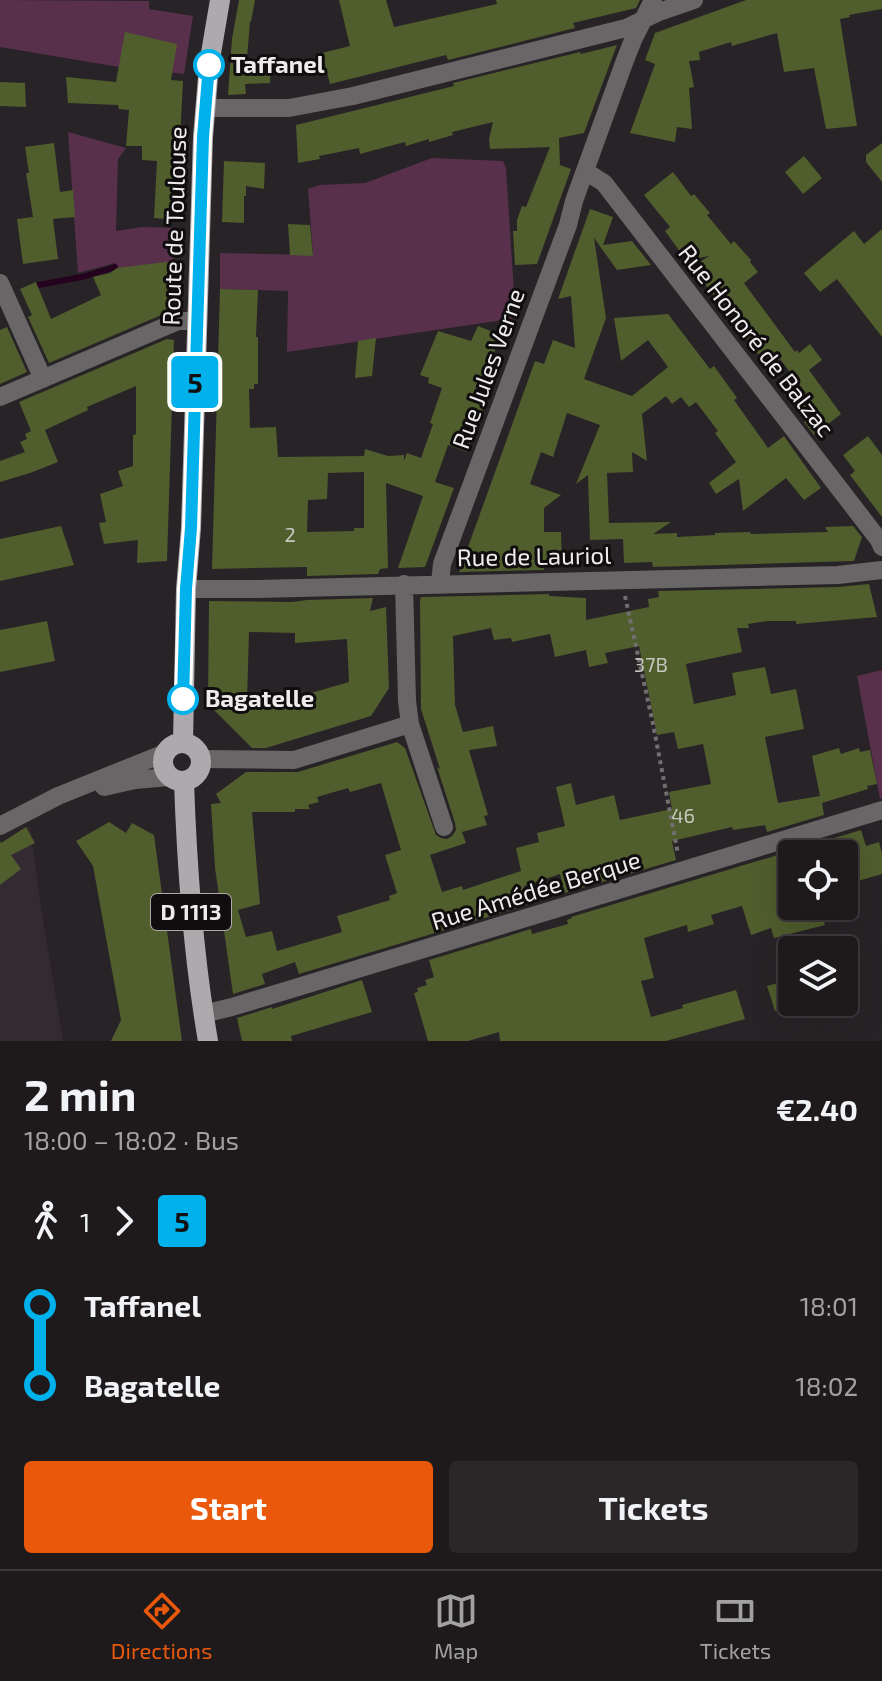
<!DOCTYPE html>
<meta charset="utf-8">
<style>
:root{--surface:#1e1a1c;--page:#2b2729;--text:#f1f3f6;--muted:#a1a1a3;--line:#3c383b;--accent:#ea580c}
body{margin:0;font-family:"Exo 2",sans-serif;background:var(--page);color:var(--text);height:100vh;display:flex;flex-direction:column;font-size:30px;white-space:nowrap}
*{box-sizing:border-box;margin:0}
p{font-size:26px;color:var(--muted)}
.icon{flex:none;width:44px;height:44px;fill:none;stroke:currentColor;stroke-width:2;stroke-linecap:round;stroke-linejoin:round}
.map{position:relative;height:1041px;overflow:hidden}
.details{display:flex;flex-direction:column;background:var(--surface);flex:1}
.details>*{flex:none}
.badge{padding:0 16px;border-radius:6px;font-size:28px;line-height:52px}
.tools{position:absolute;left:778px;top:840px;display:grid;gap:16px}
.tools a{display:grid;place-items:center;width:80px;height:80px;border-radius:8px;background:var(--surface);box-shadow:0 8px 32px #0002,0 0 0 2px var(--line);font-size:40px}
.map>.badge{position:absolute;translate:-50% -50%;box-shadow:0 0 0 4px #fff}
.legs{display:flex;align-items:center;gap:12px;height:88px;padding:0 24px;font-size:26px}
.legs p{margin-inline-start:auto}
.overview{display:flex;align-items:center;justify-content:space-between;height:136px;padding:0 24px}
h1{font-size:44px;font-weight:700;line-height:60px}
.action{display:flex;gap:16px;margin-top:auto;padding:16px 24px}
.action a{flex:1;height:92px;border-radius:8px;background:var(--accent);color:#fff;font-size:32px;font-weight:700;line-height:92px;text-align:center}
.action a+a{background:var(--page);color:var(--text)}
ul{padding:0 24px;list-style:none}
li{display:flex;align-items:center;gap:28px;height:80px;font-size:30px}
li i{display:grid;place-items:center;width:12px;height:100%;margin:0 10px;background:currentColor}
li i::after{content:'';width:20px;height:20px;margin:-10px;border:6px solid;border-radius:50%;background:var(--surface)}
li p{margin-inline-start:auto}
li:first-child i{background:linear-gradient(#0000 50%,currentColor 0)}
li:last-child i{background:linear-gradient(currentColor 50%,#0000 0)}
.dock{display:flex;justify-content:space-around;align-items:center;height:112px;border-top:2px solid var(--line);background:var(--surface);font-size:22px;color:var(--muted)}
.dock a{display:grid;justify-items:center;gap:4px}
.dock .selected{color:var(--accent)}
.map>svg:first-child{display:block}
.built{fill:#342a31}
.green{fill:#58304c}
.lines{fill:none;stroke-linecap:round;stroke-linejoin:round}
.stream{stroke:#25021d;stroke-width:6}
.building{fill:#505d2d;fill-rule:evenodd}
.path{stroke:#736e71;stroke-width:4;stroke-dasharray:4 4;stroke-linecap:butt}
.minor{stroke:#696668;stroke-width:18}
.primary{stroke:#aea9ac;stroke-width:20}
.line-1-casing{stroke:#fff;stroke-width:18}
.line-1{stroke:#00b1eb;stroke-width:12}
.stop-1-dot{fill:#fff;stroke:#00b1eb;stroke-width:4}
.labels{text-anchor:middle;stroke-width:6;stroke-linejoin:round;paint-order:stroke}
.number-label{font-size:20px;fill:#c7c8bd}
.shield{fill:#0f0d0e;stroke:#aca8aa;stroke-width:2}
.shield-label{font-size:22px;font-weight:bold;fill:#efebed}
.stop-label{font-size:24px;font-weight:bold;fill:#efebed;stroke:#0f0d0e;text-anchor:start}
.street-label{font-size:24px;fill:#efebed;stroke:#0f0d0e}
</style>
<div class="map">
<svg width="882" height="1041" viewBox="0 0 882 1041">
<rect width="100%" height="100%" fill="#282326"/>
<!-- built -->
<path class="built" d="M30 826 42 914 63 1041H0V844Z"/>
<!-- green -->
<path class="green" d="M0 0 149 1V9L193 16 184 74 119 67 0 47Z
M68 132 126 148 118 159 116 231 142 227 176 228 174 259 166 263 118 271 115 263 78 273Z
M432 158 503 161 506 168 514 293 525 296 517 318 287 352 288 291 220 289V253L313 255 308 189 320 185 365 183Z
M882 670V798L880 799 857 676Z"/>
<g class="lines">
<!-- stream -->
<path class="stream" d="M38 285 82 277 115 267"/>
</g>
<!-- building -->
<path class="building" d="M239 0H255L251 22 250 21 247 58 271 59 270 83 245 84 246 94 228 95 232 39Z
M339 0H386L394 27 497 4 496 0H640L636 8 573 23 575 28 448 60 446 55 330 84 322 53 350 46Z
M746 0H882V9L849 15 850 17 840 19 857 126 826 129 814 68 784 72 777 33 732 46 731 42 699 52 700 60 689 61 694 87 689 88 692 129 677 127 675 142 630 133 655 64 645 60 655 33Z
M125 32 177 44 171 80 183 81 176 220 154 218 157 161 142 160V146H126L129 110 119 109 118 105 68 103 66 77 116 82Z
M617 45 584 133 559 138 560 165 571 169 537 264 515 265 513 231H517V220L522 206 526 207 550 147 490 149 489 139 493 122 452 132 453 135 429 142V139L406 146 405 142 360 154 359 148 319 156 320 159 298 163 296 125 454 86 453 83 580 52 581 54Z
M0 82 25 83 26 107 0 106Z
M54 143 60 192 73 190 75 217 53 219 58 259 23 264 17 219 33 217 26 173H29L25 147Z
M882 143V182L866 162V155Z
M804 156 822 178 803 194 785 172Z
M224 161 265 163 264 189 246 186V196H244V223L222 222Z
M673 172 691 196 694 194 710 213 707 215 731 244 734 241 751 260 750 262 758 272 744 283 795 352 797 350 799 353 810 344 822 360 809 370 841 414 814 435 804 422 808 419 794 401 806 393 780 359 769 368 692 267 709 256 686 260 665 231 670 227 644 195Z
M590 209 613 217 603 245 632 241 651 265 617 270 594 238 606 318 584 379 632 396 668 367 648 340 621 361 614 318 668 314 710 369 714 366 737 398 734 400 768 448 784 436 821 488 804 500 786 478 743 511 739 479 716 494 709 483 736 462 715 433 718 431 696 402 689 407 681 397 672 404 666 396 642 414 647 461 632 452 633 472 607 473 609 523 671 522 653 534 677 533V537L715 535V533L750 532 751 534 828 532 825 527 853 526 862 537 854 561 653 567 652 562 624 563 623 539 590 540 588 475 576 484 600 425 567 413 553 457 541 452 530 484 561 495 544 508V532H561L562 565H543L544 570 459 572 535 361 544 364 553 340 575 348 571 296 558 299Z
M288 224 310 225 313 256 290 255Z
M882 229V337L837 279 820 292 804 273 854 231 864 244Z
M174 261 173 310 49 363 28 317 32 315 20 289 36 282 51 319 101 295 93 277 110 273 117 268Z
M220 289 258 290 256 337H258V384H254V389H249L250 428 276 427 278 457 364 456 365 449 388 456 404 455V461L407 453 421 458 433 424 430 423 442 388 428 383 429 378 420 375 438 331 471 341 478 326 501 335 483 382 492 385 467 452 448 445 435 482 454 488 425 567 398 568 423 496 386 483 388 568 380 569 378 574 307 576V567L212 569ZM364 472V528H354V531L307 532 308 500 327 499 328 473Z
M7 327 27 372 0 384V330Z
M376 338 372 376 355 378 358 341Z
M167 339 174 340 167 561 137 563 138 540 104 544 99 523 106 522 100 494 123 486 118 471 133 466V435L136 434V386L87 407 88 410 45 430 58 462 30 473 0 482V461L25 452 20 442 27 439 25 434 31 431 19 402Z
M868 436 882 455V517L850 475 855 471 843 455Z
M61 526 74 565 0 581V539Z
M869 584 877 617 796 624V621H768L748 624 749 628H737L742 652 686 664 694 704 736 695 732 673 765 667 771 694 796 689 804 729 765 737 778 803 820 796 812 756 839 748 841 754 859 748 860 752 870 750 877 784 867 786 868 789 822 803 824 815 767 832 765 825 733 830 732 827 672 841 676 860 565 893 560 874 524 886 523 880 527 905 299 974 295 962 262 974 265 984 233 994 215 868 211 804 221 803 216 794 246 772H298L397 742 405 748 436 835 441 838 447 839 452 836 456 830 455 823 437 767 440 769 421 709 420 600 421 597 549 594V596L586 598V620L649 607 648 599 659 597 658 591 838 587ZM491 628 494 640 511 638 512 642 550 634 555 657 586 650 589 667 608 663 605 653 639 646 657 735 674 732 678 749 703 744 711 784 669 792 672 809 620 820 614 795 576 805 571 783 556 787 565 826 537 833 539 842 516 848 521 871 463 890 462 886 442 892 430 855 466 843 462 832 487 825 484 816 488 815 469 750 497 746 493 726 463 732 455 705 453 636ZM381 783 401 850 385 855 397 893 389 896 390 900 337 916 342 932 277 951 272 931 246 937 238 910 260 904 252 812H295V809H310L308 805 319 802 317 797 348 788 350 792Z
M373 598 370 611 386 607 389 688 371 716 266 748H252L208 704 209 601 292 602 307 600ZM249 632 295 633V643L347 639 349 682 283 701H247Z
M47 621 55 661 0 672V630Z
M109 822 126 833 132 823 154 835 182 1041H111L121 1020 93 866 76 841Z
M26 827 35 843 11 855 21 869 0 885V841L1 843Z
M861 830 866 846 879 842 882 853V874L844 885V854H792V906H819L825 925 774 938 771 928 751 935 742 906 711 915 714 924 688 932 687 925 644 938 654 978 641 981 651 1017 683 1008 682 1005 736 990 745 1019 666 1041H500L499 1032 468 1041H428L414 993 418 992 417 988 427 985 425 980 434 977 429 960 531 929 532 934 568 924 567 920 572 918 571 917Z
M792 979V1007L775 1011 767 986Z
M362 980 372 1012 291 1036 292 1041H242L237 1018 272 1007V1009Z"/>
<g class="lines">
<!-- path -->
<path class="path" d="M625 596 653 724 678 854"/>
<!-- minor -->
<path class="minor" d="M205 108H289L353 96 626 28 659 12 694 0
M585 171 604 183 879 540 882 547
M0 283 43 379
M0 397 178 321H197
M440 583 442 564 568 225 574 201 624 63 633 40 653 0
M186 589H257L838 575 882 570
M410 724 444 827
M201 759 294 760 410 724 407 701 404 584
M104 787 135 780 169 777
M0 826 58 796 165 753
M203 1014 232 1007 882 810"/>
<!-- primary -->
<path class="primary" d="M163 762a19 19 0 1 1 38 0a19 19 0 1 1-38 0Z
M183 743 186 589 191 528 203 137 209 65 220 0
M184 782C187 869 193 955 208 1041"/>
</g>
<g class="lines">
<!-- line-1 casing -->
<g class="line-1-casing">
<path id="line-1" d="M183 699 186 589 191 528 203 137 209 65"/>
</g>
<!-- line-1 -->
<use href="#line-1" class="line-1"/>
</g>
<!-- markers -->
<g class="stop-1-dot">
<circle cx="209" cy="65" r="14"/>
<circle cx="183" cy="699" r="14"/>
</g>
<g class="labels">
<!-- number labels -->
<g class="number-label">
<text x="290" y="542">2</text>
<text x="651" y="672">37B</text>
<text x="683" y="823">46</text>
</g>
<!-- shield labels -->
<rect class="shield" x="151" y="894" width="80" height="36" rx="6"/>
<g class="shield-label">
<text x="191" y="920">D 1113</text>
</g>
<!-- stop labels -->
<g class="stop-label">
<text x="231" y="73">Taffanel</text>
<text x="205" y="707">Bagatelle</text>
</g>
<!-- street labels -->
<g class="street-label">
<text transform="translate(175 226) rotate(-88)" y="8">Route de Toulouse</text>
<text transform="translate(756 341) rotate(52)" y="8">Rue Honoré de Balzac</text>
<text transform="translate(489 369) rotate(-70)" y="8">Rue Jules Verne</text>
<text transform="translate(534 557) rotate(-1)" y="8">Rue de Lauriol</text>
<text transform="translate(536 891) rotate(-17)" y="8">Rue Amédée Berque</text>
</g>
</g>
</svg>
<div class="tools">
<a><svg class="icon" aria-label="locate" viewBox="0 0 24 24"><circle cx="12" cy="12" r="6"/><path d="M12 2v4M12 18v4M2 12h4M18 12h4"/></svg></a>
<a><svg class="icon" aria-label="layers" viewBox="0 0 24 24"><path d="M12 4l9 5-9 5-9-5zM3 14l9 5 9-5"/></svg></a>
</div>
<b class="badge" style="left:195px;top:382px;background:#00b1eb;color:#111">5</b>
</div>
<section class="details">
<div class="overview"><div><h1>2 min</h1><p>18:00 – 18:02 · Bus</p></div><b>€2.40</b></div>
<div class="legs"><svg class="icon" aria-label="walk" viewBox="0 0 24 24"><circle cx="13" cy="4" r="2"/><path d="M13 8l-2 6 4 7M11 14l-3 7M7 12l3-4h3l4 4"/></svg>1<svg class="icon" aria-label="forward" viewBox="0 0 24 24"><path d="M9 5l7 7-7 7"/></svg><b class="badge" style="background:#00b1eb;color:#111">5</b></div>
<ul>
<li><i style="color:#00b1eb"></i><b>Taffanel</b><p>18:01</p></li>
<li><i style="color:#00b1eb"></i><b>Bagatelle</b><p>18:02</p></li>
</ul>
<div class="action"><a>Start</a><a>Tickets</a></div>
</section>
<nav class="dock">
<a class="selected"><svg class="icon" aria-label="directions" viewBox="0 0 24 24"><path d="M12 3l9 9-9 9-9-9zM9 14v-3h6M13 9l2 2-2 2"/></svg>Directions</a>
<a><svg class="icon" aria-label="map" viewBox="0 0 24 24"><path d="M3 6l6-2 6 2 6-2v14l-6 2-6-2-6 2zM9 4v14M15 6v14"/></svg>Map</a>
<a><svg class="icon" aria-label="tickets" viewBox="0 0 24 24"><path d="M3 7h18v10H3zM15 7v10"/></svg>Tickets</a>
</nav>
